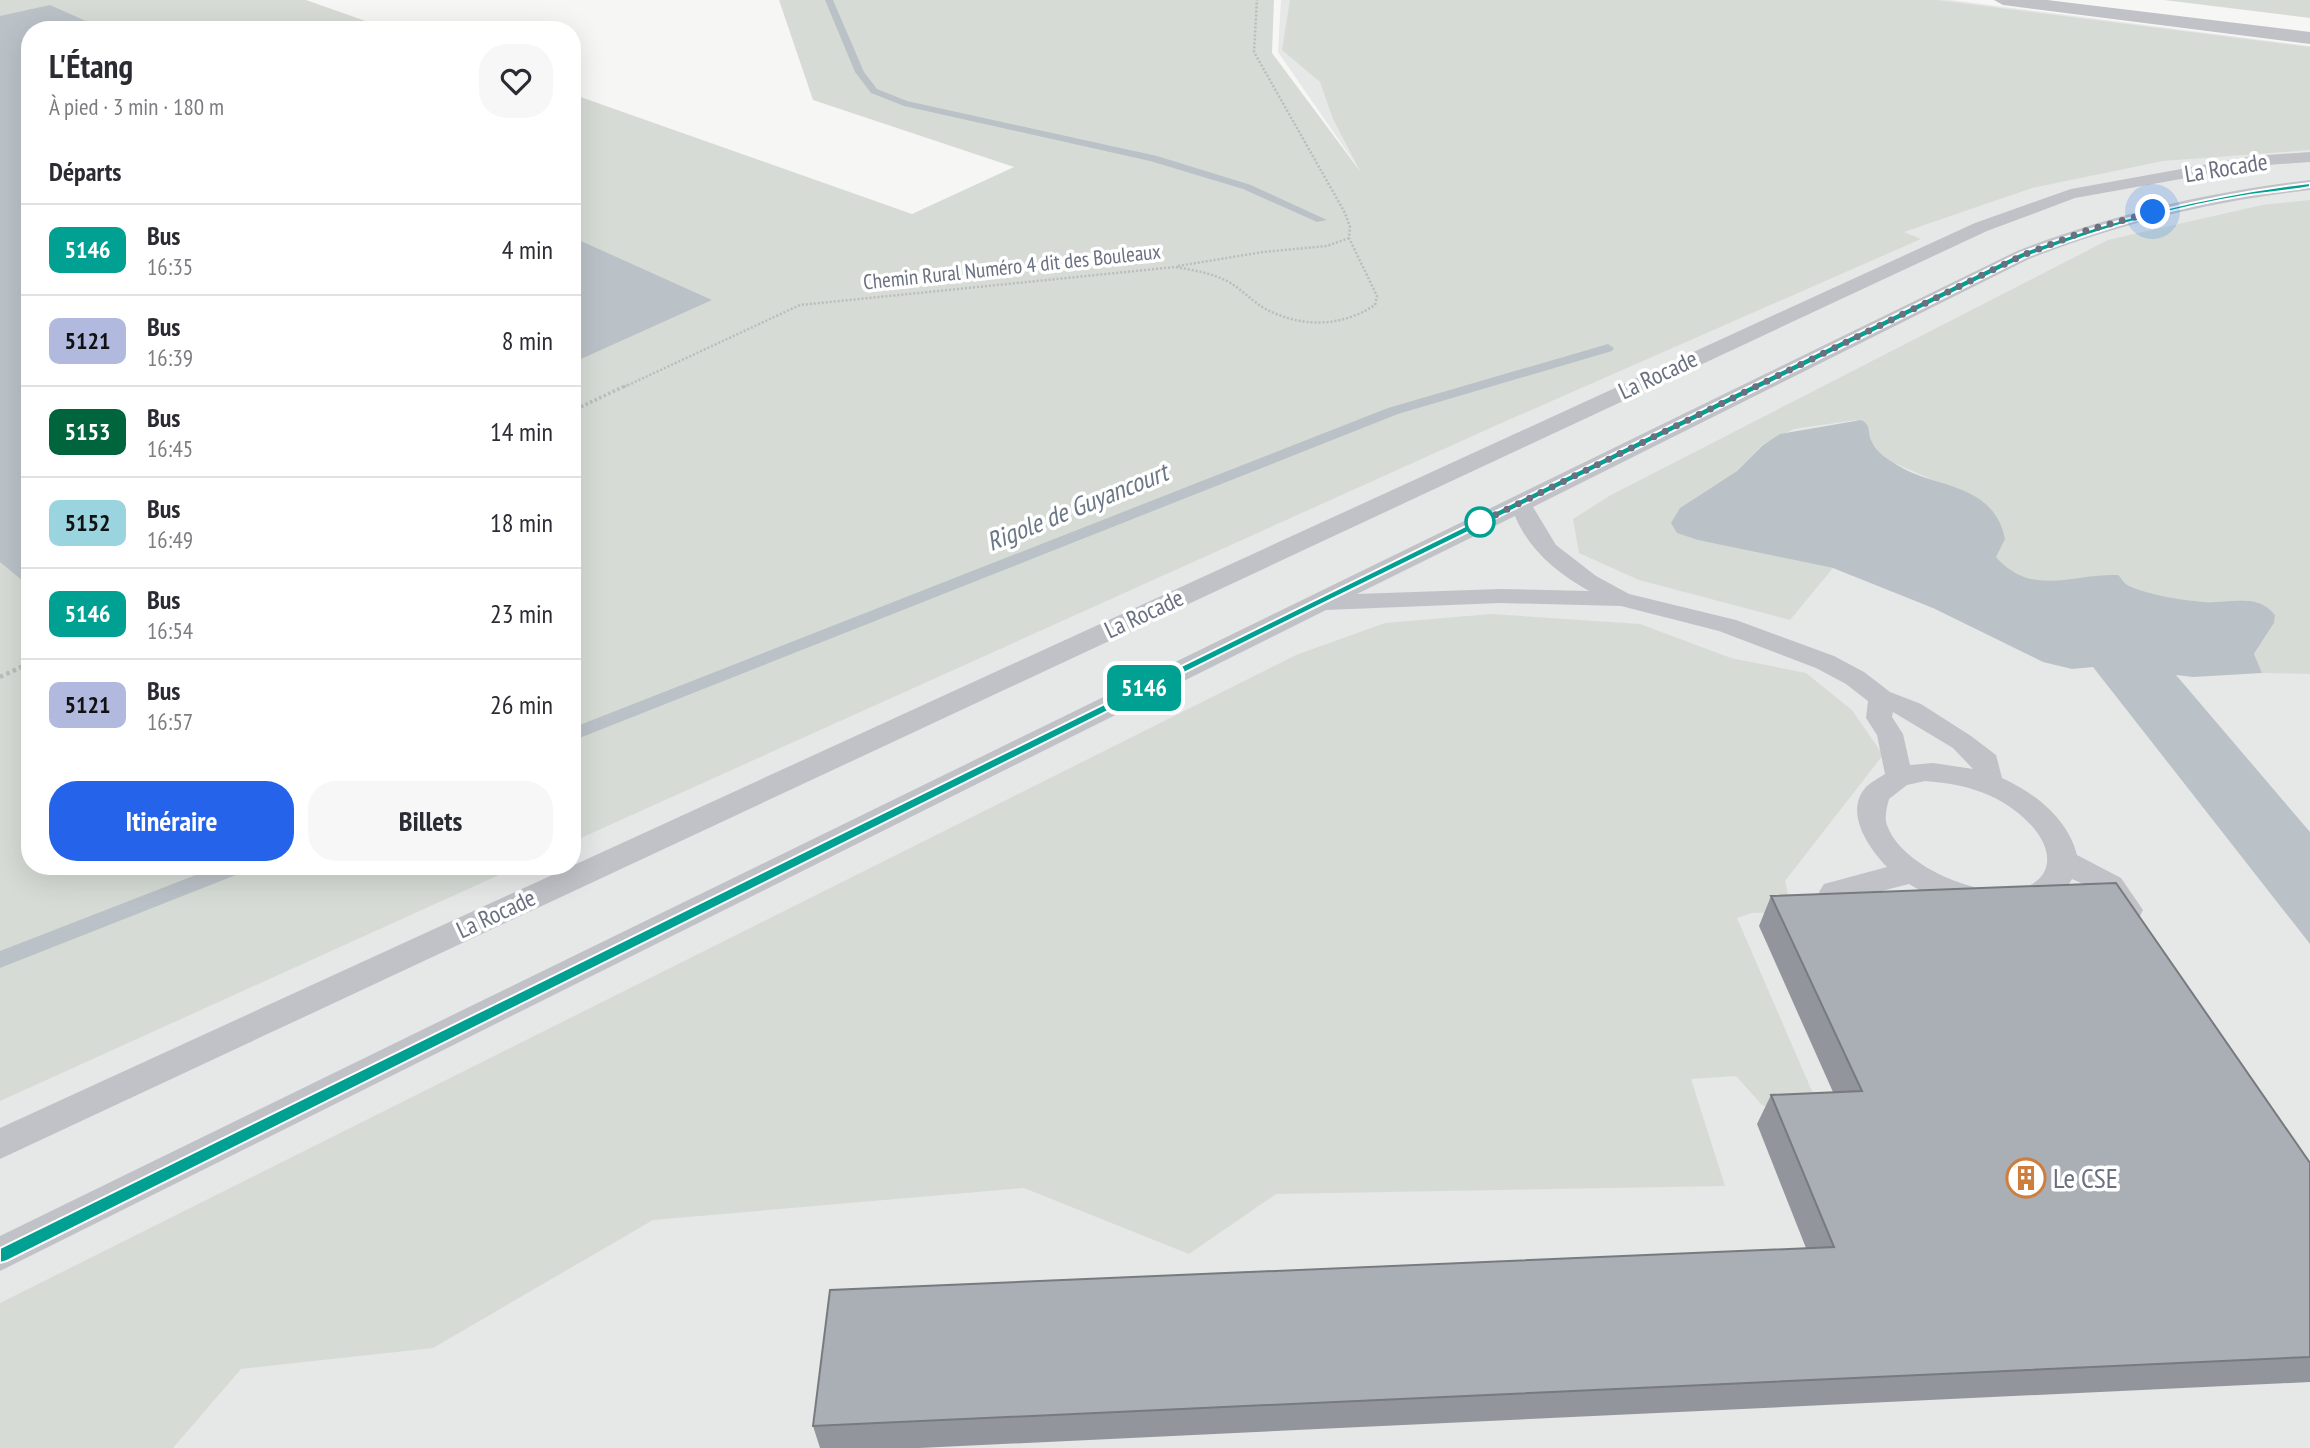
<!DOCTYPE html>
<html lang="fr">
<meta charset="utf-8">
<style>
:root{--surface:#fff;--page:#f7f7f7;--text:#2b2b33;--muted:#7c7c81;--line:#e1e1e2;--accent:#2563eb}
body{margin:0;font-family:"PT Sans Narrow",sans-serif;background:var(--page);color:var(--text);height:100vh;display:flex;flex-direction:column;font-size:26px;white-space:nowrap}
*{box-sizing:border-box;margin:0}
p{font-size:23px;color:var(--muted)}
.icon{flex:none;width:38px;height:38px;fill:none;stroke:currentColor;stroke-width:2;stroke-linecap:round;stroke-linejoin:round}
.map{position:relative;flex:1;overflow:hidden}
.side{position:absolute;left:21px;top:21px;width:560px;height:854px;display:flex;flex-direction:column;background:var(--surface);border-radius:28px;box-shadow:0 7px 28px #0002}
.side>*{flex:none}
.badge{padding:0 14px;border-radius:10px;font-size:24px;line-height:46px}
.you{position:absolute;width:35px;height:35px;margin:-18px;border:5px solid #fff;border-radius:50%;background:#1a73e8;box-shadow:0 0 0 10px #1a73e833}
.map>.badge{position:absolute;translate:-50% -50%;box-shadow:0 0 0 4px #fff}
h2{padding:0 28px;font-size:26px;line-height:63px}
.round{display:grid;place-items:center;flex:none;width:74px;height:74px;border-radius:28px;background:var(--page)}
.overview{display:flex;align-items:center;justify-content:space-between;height:119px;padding:0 28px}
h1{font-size:33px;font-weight:600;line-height:52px}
.action{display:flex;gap:14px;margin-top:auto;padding:14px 28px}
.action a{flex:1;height:80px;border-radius:28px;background:var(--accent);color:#fff;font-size:28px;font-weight:600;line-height:80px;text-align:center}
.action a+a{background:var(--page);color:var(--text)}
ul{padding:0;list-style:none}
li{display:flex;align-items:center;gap:21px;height:91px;padding:0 28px;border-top:2px solid var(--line)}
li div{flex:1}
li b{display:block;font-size:26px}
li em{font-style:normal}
li .badge{min-width:77px;font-weight:700;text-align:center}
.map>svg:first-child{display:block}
.built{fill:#e6e7e7}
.green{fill:#d6dcd5}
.water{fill:#bbc2c7}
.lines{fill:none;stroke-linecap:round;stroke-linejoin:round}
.stream{fill:#bbc2c7;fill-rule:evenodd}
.path-far2{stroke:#babcbe;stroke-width:2.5;stroke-dasharray:2 2;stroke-linecap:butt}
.path-far1{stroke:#babcbe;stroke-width:3.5;stroke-dasharray:2.5 2.5;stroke-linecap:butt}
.path{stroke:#babcbe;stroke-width:4.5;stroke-dasharray:3.5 3.5;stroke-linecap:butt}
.service{fill:#c0c2c7;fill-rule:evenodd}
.minor{fill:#c0c2c7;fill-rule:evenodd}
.wall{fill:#92969c}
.building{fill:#aaaeb5;stroke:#777a7f;stroke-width:2}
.line{fill:#00a092;stroke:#fff;stroke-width:2}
.walk{stroke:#697181;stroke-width:7;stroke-dasharray:0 12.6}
.stop-dot{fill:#fff;stroke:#00a092;stroke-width:3.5}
.labels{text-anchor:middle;stroke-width:7;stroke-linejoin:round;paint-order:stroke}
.far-street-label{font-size:21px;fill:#697181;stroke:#fff}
.street-label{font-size:24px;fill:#697181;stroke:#fff}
.water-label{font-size:26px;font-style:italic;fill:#6a7784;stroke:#fff}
.near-poi-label{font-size:28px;fill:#697181;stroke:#fff;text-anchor:start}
</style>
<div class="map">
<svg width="2310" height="1448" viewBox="0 0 2310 1448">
<rect width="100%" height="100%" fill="#f6f6f4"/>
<!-- built -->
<path class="built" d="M1281 0H1951L2310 46V1448H0V987L286 866H572V745L1363 175 1278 52Z"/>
<!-- green -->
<path class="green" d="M0 0H306L391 30H30V866H519L0 1101Z
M779 0H1274L1272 53 1360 171 1333 119 1320 82 1282 50 1290 0H1937L2310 47V150L2163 161 2032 188 1904 232 1921 239 1497 425 572 842V94L912 214 1014 167 813 100Z
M2164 0H2310V18Z
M2310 200V674L2262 673 2254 655 2274 623 2275 615C2257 592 2230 604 2204 602 2181 600 2150 595 2129 586 2123 583 2123 579 2118 575 2071 574 2034 598 1996 557 2002 530 2006 523 1984 502L1894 463 1880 453 1856 420 1794 429 1763 444 1737 471 1680 508 1677 533 1833 568 1790 620 1639 580 1579 553 1573 519 1611 495 2108 240 2262 205Z
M1491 614 1640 624 1731 658 1806 673 1852 710 1883 755 1785 881 1792 912 1752 913 1737 918 1818 1105 1763 1106 1736 1076 1691 1079 1725 1186 1276 1194 1189 1254 1024 1188 653 1220 433 1348 241 1369 173 1448H0V1303L1296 655 1385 623Z"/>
<!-- water -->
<path class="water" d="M50 5 106 30H30V587L0 562V16Z
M572 237 712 300 572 363Z
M1861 420C1872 425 1867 433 1872 442 1876 450 1883 456 1891 461 1930 490 1993 479 2005 539L1996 557C2033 598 2071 573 2118 575 2123 579 2123 583 2129 586 2150 595 2181 600 2204 602 2230 604 2257 592 2275 615L2274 623 2254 654 2262 673 2193 677 2176 675 2310 832V944L2093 667 2072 669 2043 662 1933 608 1833 568 1698 540 1677 533 1671 523 1680 508 1737 471 1763 445 1780 434Z"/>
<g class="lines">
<!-- stream -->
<path class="stream" d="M825 0H833L864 72 877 89 907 101 1157 156 1251 185 1327 220 1317 222 1243 189 1150 161 904 106 871 93 855 72Z
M1608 344 1614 348 1612 351 1398 414 572 741V728L1388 408Z
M219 866H249L246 871 0 968V951Z"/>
<!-- path-far2 -->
<path class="path-far2" d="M1178 266 1263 252 1327 246 1349 238
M624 387 800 305 1175 267C1193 270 1211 273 1227 281 1240 288 1250 299 1262 307 1299 328 1340 328 1375 305L1377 296 1349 238 1350 227 1345 213 1254 52 1257 0"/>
<!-- path-far1 -->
<path class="path-far1" d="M572 411 627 385"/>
<!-- path -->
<path class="path" d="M0 677 30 663"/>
<!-- service -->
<path class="service" d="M2310 152V162L2253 166 2075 198 1987 231 0 1159V1128L1975 223 2071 189 2253 156Z
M2310 180V190C2213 201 2120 223 2029 259L1533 507 1556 545 1596 576 1629 594 1736 620 1834 656 1864 672 1890 692 1921 704 1971 736 1996 755 2002 778C2035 793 2068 819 2077 855L2121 878 2143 910 2139 918C2110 927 2116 905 2099 893 2091 887 2081 883 2072 879 2040 936 1952 911 1909 884L1834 903 1824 900 1819 892 1824 884 1887 867C1870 849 1843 813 1866 787 1871 782 1879 778 1885 774L1877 735 1866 718 1868 701 1846 684 1816 668 1719 631 1621 606 1500 603 1326 610 0 1271V1236L2017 251C2112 214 2209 192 2310 180ZM1515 516C1529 550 1557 573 1589 591L1500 589 1357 594ZM1893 712 1953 748 1973 769 1933 763 1910 765 1903 734 1892 717ZM1925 781C1966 784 2002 794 2031 825 2061 858 2048 890 2003 891 1965 891 1900 863 1887 825 1884 817 1887 807 1889 799L1907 785Z"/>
<!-- minor -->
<path class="minor" d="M1994 0H2047L2310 32V44L2003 5Z"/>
</g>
<!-- wall -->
<path class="wall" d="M1771 896 2310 1163V1382L919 1448H820L813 1426 1806 1248 1757 1124 1771 1095 1833 1092 1759 926Z"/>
<!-- building -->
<path class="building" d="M2116 883 2310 1163V1357L813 1426 830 1290 1834 1247 1771 1095 1862 1091 1771 896Z"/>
<!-- line -->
<path class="line" d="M2310 183V187C2290 191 2267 192 2244 196 2169 208 2097 230 2026 257L1318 606 7 1261 0 1263V1248L2020 253C2115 218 2210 195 2310 183Z"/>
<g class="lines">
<!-- walk -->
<path class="walk" d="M1480 522 1471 527 2023 255 2088 230 2153 212"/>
</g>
<!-- icons -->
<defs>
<g id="building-ring" transform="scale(2.0125)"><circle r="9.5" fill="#fff" stroke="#cd7e3d" stroke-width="1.5"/><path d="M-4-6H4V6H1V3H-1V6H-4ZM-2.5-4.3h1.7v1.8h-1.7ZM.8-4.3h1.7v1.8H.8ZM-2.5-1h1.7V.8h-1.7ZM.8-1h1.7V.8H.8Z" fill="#cd7e3d"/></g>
</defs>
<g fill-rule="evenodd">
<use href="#building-ring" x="2026" y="1178"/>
</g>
<!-- markers -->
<circle class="stop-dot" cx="1480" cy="522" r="14"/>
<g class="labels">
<!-- far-street labels -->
<g class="far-street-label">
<text transform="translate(1012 267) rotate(-6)" y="7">Chemin Rural Numéro 4 dit des Bouleaux</text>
</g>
<!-- street labels -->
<g class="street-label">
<text transform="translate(2226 168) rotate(-9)" y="8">La Rocade</text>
<text transform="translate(1658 375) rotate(-25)" y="8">La Rocade</text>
<text transform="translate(1144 614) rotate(-25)" y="8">La Rocade</text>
<text transform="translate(496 914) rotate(-25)" y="8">La Rocade</text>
</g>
<!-- water labels -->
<g class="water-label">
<text transform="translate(1077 507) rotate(-22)" y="9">Rigole de Guyancourt</text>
</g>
<!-- near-poi labels -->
<g class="near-poi-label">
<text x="2053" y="1188">Le CSE</text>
</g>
</g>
</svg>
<div class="you" style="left:2153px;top:212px"></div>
<b class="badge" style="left:1144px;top:688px;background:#00a092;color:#fff">5146</b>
<section class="side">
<div class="overview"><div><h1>L'Étang</h1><p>À pied · 3 min · 180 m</p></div><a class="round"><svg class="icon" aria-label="heart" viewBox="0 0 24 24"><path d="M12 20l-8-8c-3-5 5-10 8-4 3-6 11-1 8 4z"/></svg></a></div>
<h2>Départs</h2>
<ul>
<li><span class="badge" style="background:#00a092;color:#fff">5146</span><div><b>Bus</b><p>16:35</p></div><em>4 min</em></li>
<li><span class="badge" style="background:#b1b9df;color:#111">5121</span><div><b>Bus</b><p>16:39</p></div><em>8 min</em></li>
<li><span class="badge" style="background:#00643c;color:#fff">5153</span><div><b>Bus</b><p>16:45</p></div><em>14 min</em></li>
<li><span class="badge" style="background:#99d4df;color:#111">5152</span><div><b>Bus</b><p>16:49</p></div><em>18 min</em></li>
<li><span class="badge" style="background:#00a092;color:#fff">5146</span><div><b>Bus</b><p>16:54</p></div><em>23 min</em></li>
<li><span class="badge" style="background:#b1b9df;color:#111">5121</span><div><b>Bus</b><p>16:57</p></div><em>26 min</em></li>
</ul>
<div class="action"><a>Itinéraire</a><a>Billets</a></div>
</section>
</div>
